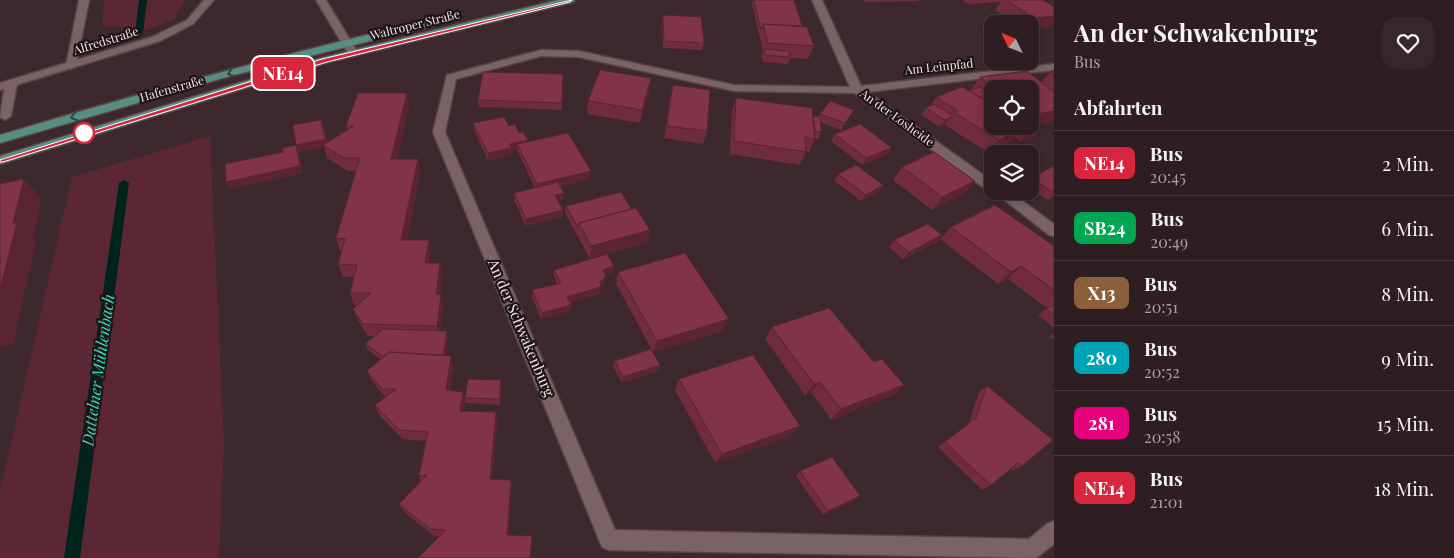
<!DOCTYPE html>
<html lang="de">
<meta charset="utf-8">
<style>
:root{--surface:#2e1e22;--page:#36272a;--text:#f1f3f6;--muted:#a7a2a5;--line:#493c40}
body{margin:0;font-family:"Playfair Display",serif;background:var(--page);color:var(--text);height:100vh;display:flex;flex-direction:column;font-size:19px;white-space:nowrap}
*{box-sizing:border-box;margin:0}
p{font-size:16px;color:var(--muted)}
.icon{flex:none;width:28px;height:28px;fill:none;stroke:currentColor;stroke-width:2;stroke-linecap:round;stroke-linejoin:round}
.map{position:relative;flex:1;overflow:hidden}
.drawer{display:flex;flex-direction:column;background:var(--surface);width:400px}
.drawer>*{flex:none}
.badge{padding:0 10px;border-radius:8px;font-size:18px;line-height:32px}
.needle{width:32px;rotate:313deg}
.buttons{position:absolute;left:984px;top:15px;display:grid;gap:10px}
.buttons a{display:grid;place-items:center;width:55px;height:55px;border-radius:10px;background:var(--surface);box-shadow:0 2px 8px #0003,0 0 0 1px var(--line);font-size:25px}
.map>.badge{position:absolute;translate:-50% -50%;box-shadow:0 0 0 2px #fff}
h2{padding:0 20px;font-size:19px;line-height:45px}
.round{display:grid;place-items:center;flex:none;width:52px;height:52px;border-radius:15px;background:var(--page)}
.headline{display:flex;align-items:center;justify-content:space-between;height:85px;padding:0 20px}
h1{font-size:24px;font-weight:700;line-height:38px}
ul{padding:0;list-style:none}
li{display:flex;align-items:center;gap:15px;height:65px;padding:0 20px;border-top:1px solid var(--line)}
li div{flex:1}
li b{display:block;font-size:19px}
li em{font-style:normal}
li .badge{min-width:55px;font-weight:700;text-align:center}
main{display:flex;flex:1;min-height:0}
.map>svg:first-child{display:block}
.green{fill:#5c2735}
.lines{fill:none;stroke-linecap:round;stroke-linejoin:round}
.stream{fill:#00231c;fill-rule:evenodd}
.lane-casing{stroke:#564447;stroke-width:3}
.street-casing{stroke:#564447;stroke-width:3}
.secondary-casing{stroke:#564447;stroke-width:3}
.primary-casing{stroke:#564447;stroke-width:3}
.lane{fill:#7a6266;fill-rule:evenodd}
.street{fill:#7a6266;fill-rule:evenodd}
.secondary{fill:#7a6266;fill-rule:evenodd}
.primary{fill:#568e82;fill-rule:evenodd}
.wall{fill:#6f2c3e;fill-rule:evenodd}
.shaded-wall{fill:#5a2432}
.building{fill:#813348;stroke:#5a2432}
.oneway{stroke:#344541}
.line{fill:#d7263d;stroke:#fff}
.stop-dot{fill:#fff;stroke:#d7263d;stroke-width:2.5}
.labels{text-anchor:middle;stroke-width:4.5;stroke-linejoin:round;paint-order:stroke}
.far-street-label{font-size:12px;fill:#f3e4e7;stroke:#1e1416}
.street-label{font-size:15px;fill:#f3e4e7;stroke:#1e1416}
.water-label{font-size:16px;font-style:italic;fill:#37debf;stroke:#1e1416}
</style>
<main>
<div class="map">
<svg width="1054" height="558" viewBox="0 0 1054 558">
<rect width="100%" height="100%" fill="#3d282d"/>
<!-- green -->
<path class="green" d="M104 0H185L173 20 129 37 130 28 102 26Z
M210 136 224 444 219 558H0V491L72 177Z"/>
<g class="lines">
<!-- stream -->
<path class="stream" d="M139 0H147L143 33 139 35 135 33Z
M124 180 129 183 80 558H64L119 183Z"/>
<!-- lane casing -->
<g class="lane-casing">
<path id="lane" d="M79 0H89L76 66 71 69 66 66Z
M11 81 17 84 11 116 5 120 0 117 5 84Z"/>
</g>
<!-- street casing -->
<g class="street-casing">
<path id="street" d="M204 0H214L193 24 160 41 0 90V83L152 37 187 20Z
M812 0H822L861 86 1054 64V70L867 92 992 181V191H1009L1054 224V236L1049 235 993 191 987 190 854 93 734 91 579 57 541 56 456 79 445 132 615 530 1029 539 1047 524 1054 521V544L1036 558 609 550 602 547 433 132 447 75 541 50 579 51 734 85 850 87Z"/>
</g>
<!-- secondary casing -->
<g class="secondary-casing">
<path id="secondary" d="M316 0H326L358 53 357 55H349Z"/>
</g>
<!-- primary casing -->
<g class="primary-casing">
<path id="primary" d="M558 0H575L573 2 329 62 0 164V156L321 58Z
M455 14 460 17 458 19 230 76 0 143V135C150 90 302 49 455 14Z"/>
</g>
<!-- lane -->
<use href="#lane" class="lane"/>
<!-- street -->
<use href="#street" class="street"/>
<!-- secondary -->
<use href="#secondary" class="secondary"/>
<!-- primary -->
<use href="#primary" class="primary"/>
</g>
<!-- wall -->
<path class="wall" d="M753 0H794L802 26 814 46 808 59 790 58 788 64 763 62 761 56 763 52 752 4Z
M863 0H919L918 1 865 2Z
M962 0H1043L1030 30V24H1015L995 10 1001 2 968 4Z
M663 15 704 43 702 50 663 48 662 22Z
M1054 71V122L1030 126 1038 132 1032 139 1020 141 1015 137 1011 142 989 153 945 125 940 127 921 115 926 108 931 106 936 97 971 90 980 77 1041 83 1050 72ZM992 89H1030V126H992Z
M563 74 562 110 479 107 478 100Z
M673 85 707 131 703 144 664 138 670 98Z
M649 91 640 123 587 114 588 101Z
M407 93 409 106 397 159H418L420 172 407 240 431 252 429 263H440L442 275 440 294 443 306 440 331 448 337 445 355 453 367 450 391 463 392 465 402 464 411 496 412 497 422 492 479 511 480 512 489 440 537 434 536 404 512 399 504 421 482 419 476 426 441 403 439 379 415 375 405 385 397 372 381 367 371 381 359 368 350 365 344 375 336H368L358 320 353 309 357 305H354L350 293 354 277H343L338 264 342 251H340L336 238 356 171H348L327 158 324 147 299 152 302 173 230 189 283 152 296 145 324 127 327 142 348 129 346 126Z
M736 98 813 116H819L820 114 850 117 841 130 820 122 821 132 818 139H815L809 152 806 151 800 165 730 154 732 111Z
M473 123 519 133 528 140V142L590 178 560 186 564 193 563 200 558 201 563 210 562 217 526 226 514 200V193L535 188 517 150 512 151V155L488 160 474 130Z
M835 134 887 155 862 165 831 141Z
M1054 166V197L1048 200 1030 189V179Z
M902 167 965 193 932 210 893 180Z
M838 174 883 185 879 192 861 201 834 181Z
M566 206 631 209 650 230 647 243 590 259 565 213Z
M951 227 1054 246V328L1038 315 1047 308 1008 279 998 284 940 239Z
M942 235 937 242 903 259 889 247 894 240Z
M554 270 613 273 605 275V283L601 286 600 293 570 303 571 305 570 311 541 319 532 297V290L557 284 554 276Z
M618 272 723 331 653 352 616 284Z
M772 327 874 362 904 385 893 395 831 420 811 392 805 395 765 339Z
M1054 333V340L1050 336Z
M615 361 660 365 658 371 622 383 613 367Z
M679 379 791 436 715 463 675 390Z
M501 386 500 405 466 403 465 398Z
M987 386 1022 466 1013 471 1011 469 991 485 982 490 938 447 969 423 979 392Z
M800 471 860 496 854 500 823 515 796 476Z"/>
<!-- shaded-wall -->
<path class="shaded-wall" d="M1054 16V27L1030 30V24L1034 18Z
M651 78 649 91 640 123 642 110Z
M407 93 409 106 394 172 391 159Z
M854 110 850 117 841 130 845 123Z
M1054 111V122L1030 126V115Z
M950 118 945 125 940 127 945 120Z
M321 120 324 127 328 146 323 145 324 147 299 152 302 173 230 189 226 182 296 145Z
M1021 129 1011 142 989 153 999 140Z
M1038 132 1032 139 1020 141 1026 134Z
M528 140V148L517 144V150L512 151V155L488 160V153L510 144Z
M892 148 887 155 862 165 866 158Z
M418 159 420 172 404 252 401 240Z
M591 171 590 178 537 191V184Z
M24 179 42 198 33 239 36 242 13 344 0 347V289L13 223Z
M975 181 965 193 932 210 942 197Z
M883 185 879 192 861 201 866 195Z
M564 193 563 200 554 202 555 195Z
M1054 194V197L1048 200Z
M563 210 562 217 526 226V219Z
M650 230 647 243 590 259 591 246Z
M942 235 937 242 903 259 909 252Z
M429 240 431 252 427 275 425 263Z
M440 263 442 275 439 306 436 294Z
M614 266 613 273 602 276 603 270Z
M1021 266 1008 279 998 284 1011 272Z
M606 276 605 283 600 287H601L600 293 567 304V297L600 282Z
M441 294 443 306 439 337 437 326Z
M571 305 570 311 541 319 542 313Z
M729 319 723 331 653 352 657 341Z
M447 331 448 337 444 366 442 360Z
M451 356 453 367 449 401 446 390Z
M660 365 658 371 622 383 623 377Z
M501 380V386L500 405 499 399Z
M820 382 811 392 805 395 814 384Z
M904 385 893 395 831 420 841 409Z
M463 392 465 402 463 421 460 411Z
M496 412 497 422 491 488 490 479Z
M800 426 791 436 715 463 722 454Z
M511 480 512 489 508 542 507 535Z
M860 496 854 500 823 515 828 511Z"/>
<!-- building -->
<path class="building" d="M754 0H794L802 26 763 24 761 30Z
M1006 0H1043L1054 7V16L1034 18Z
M663 15 701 17 704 43 664 41Z
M763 24 807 27 814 46 768 43Z
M764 49 788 51 790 57 765 55Z
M600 70 651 78 642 110 588 101Z
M1027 71 1054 92V111L1030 115V89H994L980 77Z
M1054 71V75L1050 72Z
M483 72 563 74 562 103 478 100Z
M673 85 710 90 707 131 667 126Z
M962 87 987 101 985 102 992 107V126H1017L1021 129 999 140 954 112 957 110 936 97Z
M980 87 992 97V106L990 104 989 105 986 103 987 101 969 91Z
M358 93H407L391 159H418L401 240H429L425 263H440L436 294H441L437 326 363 324 353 309 371 293H350L357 265 338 264 345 239 336 238 360 158H344L323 145 354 126H346Z
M736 98 812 108 815 139 805 137 806 152 734 141Z
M830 101 854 110 845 123 820 114Z
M934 104 952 115 950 118 945 120 926 108Z
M813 116 820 117 821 132 815 131Z
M504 117 509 126 515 124 519 133 523 132 528 140 510 144 512 148 488 153 473 123Z
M321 120 325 139 296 145 293 125Z
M860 124 892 148 866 158 835 134Z
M1017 126H1030L1038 132 1026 134Z
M568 133 591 171 537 184 517 144Z
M296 145 300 166 226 182 225 164 283 152 282 148Z
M934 152 975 181 942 197 902 167Z
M856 165 883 185 866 195 838 174Z
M1054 166V193L1031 178Z
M24 179 13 223H17L0 289V184Z
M558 182 564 193 555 195 563 210 526 219 514 193Z
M621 192 631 209 579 223 578 228 566 206Z
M995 205 1054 246V290L1021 266 1011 272 951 227Z
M636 208 650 230 591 246 579 223Z
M928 224 942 235 909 252 894 240Z
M685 253 729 319 657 341 618 272Z
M607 254 614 266 603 270 606 276 600 282 601 287 567 297 571 305 542 313 532 290 561 283 554 270Z
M1054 304V315L1046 309Z
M829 308 874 362 882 359 904 385 841 409 820 382 814 384 772 327Z
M383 329 447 331 443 355 389 352 384 357 365 344Z
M651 349 660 365 623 377 615 361Z
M389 352 451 356 446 390 463 392 460 411 496 412 490 479 511 480 507 535 532 536 530 558H418L446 530 430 529 399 504 427 475 419 476 428 432 399 430 375 405 396 389H382L367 371Z
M753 355 800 426 722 454 679 379Z
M468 379 501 380 499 399 465 398Z
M987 386 1053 440 1022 466 1018 463 991 485 945 442 976 418Z
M832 457 860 496 828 511 800 471Z"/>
<!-- one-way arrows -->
<defs><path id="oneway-chevron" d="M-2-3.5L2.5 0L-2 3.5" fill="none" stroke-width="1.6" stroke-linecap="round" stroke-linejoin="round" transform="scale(1.25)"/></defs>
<g class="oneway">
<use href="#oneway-chevron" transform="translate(231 73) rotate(164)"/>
<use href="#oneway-chevron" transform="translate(74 117) rotate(164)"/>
</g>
<!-- line -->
<path class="line" d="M570 2 327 62 3 162H0V160L322 59 572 0Z"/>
<!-- markers -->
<circle class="stop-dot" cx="84" cy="133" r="10"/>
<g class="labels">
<!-- far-street labels -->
<g class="far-street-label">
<text transform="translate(415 25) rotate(-14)" y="4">Waltroper Straße</text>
<text transform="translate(106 41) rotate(-17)" y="4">Alfredstraße</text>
<text transform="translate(939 67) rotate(-6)" y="4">Am Leinpfad</text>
<text transform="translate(172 89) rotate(-16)" y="4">Hafenstraße</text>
<text transform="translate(897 118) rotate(36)" y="4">An der Losheide</text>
</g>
<!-- street labels -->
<g class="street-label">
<text transform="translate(521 328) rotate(67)" y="5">An der Schwakenburg</text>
</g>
<!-- water labels -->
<g class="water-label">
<text transform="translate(98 370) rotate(-82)" y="6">Dattelner Mühlenbach</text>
</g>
</g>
</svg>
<div class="buttons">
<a><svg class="needle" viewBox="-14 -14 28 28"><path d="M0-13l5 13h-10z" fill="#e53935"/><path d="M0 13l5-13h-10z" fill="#a7a2a5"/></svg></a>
<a><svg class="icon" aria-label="locate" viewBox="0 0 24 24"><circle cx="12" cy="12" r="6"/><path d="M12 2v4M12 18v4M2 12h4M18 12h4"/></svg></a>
<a><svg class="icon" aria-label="layers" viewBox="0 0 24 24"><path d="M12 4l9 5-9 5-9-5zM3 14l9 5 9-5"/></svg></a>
</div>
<b class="badge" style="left:283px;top:73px;background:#d7263d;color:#fff">NE14</b>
</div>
<section class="drawer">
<div class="headline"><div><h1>An der Schwakenburg</h1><p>Bus</p></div><a class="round"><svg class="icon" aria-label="heart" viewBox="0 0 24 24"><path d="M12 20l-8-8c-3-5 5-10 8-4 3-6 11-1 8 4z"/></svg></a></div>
<h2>Abfahrten</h2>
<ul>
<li><span class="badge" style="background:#d7263d;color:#fff">NE14</span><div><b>Bus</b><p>20:45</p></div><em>2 Min.</em></li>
<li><span class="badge" style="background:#00a651;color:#fff">SB24</span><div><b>Bus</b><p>20:49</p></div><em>6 Min.</em></li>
<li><span class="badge" style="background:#8b5e3c;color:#fff">X13</span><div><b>Bus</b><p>20:51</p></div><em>8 Min.</em></li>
<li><span class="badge" style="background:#00a3b4;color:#fff">280</span><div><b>Bus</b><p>20:52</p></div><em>9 Min.</em></li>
<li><span class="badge" style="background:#e6007e;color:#fff">281</span><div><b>Bus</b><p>20:58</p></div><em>15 Min.</em></li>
<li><span class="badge" style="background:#d7263d;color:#fff">NE14</span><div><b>Bus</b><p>21:01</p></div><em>18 Min.</em></li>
</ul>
</section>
</main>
